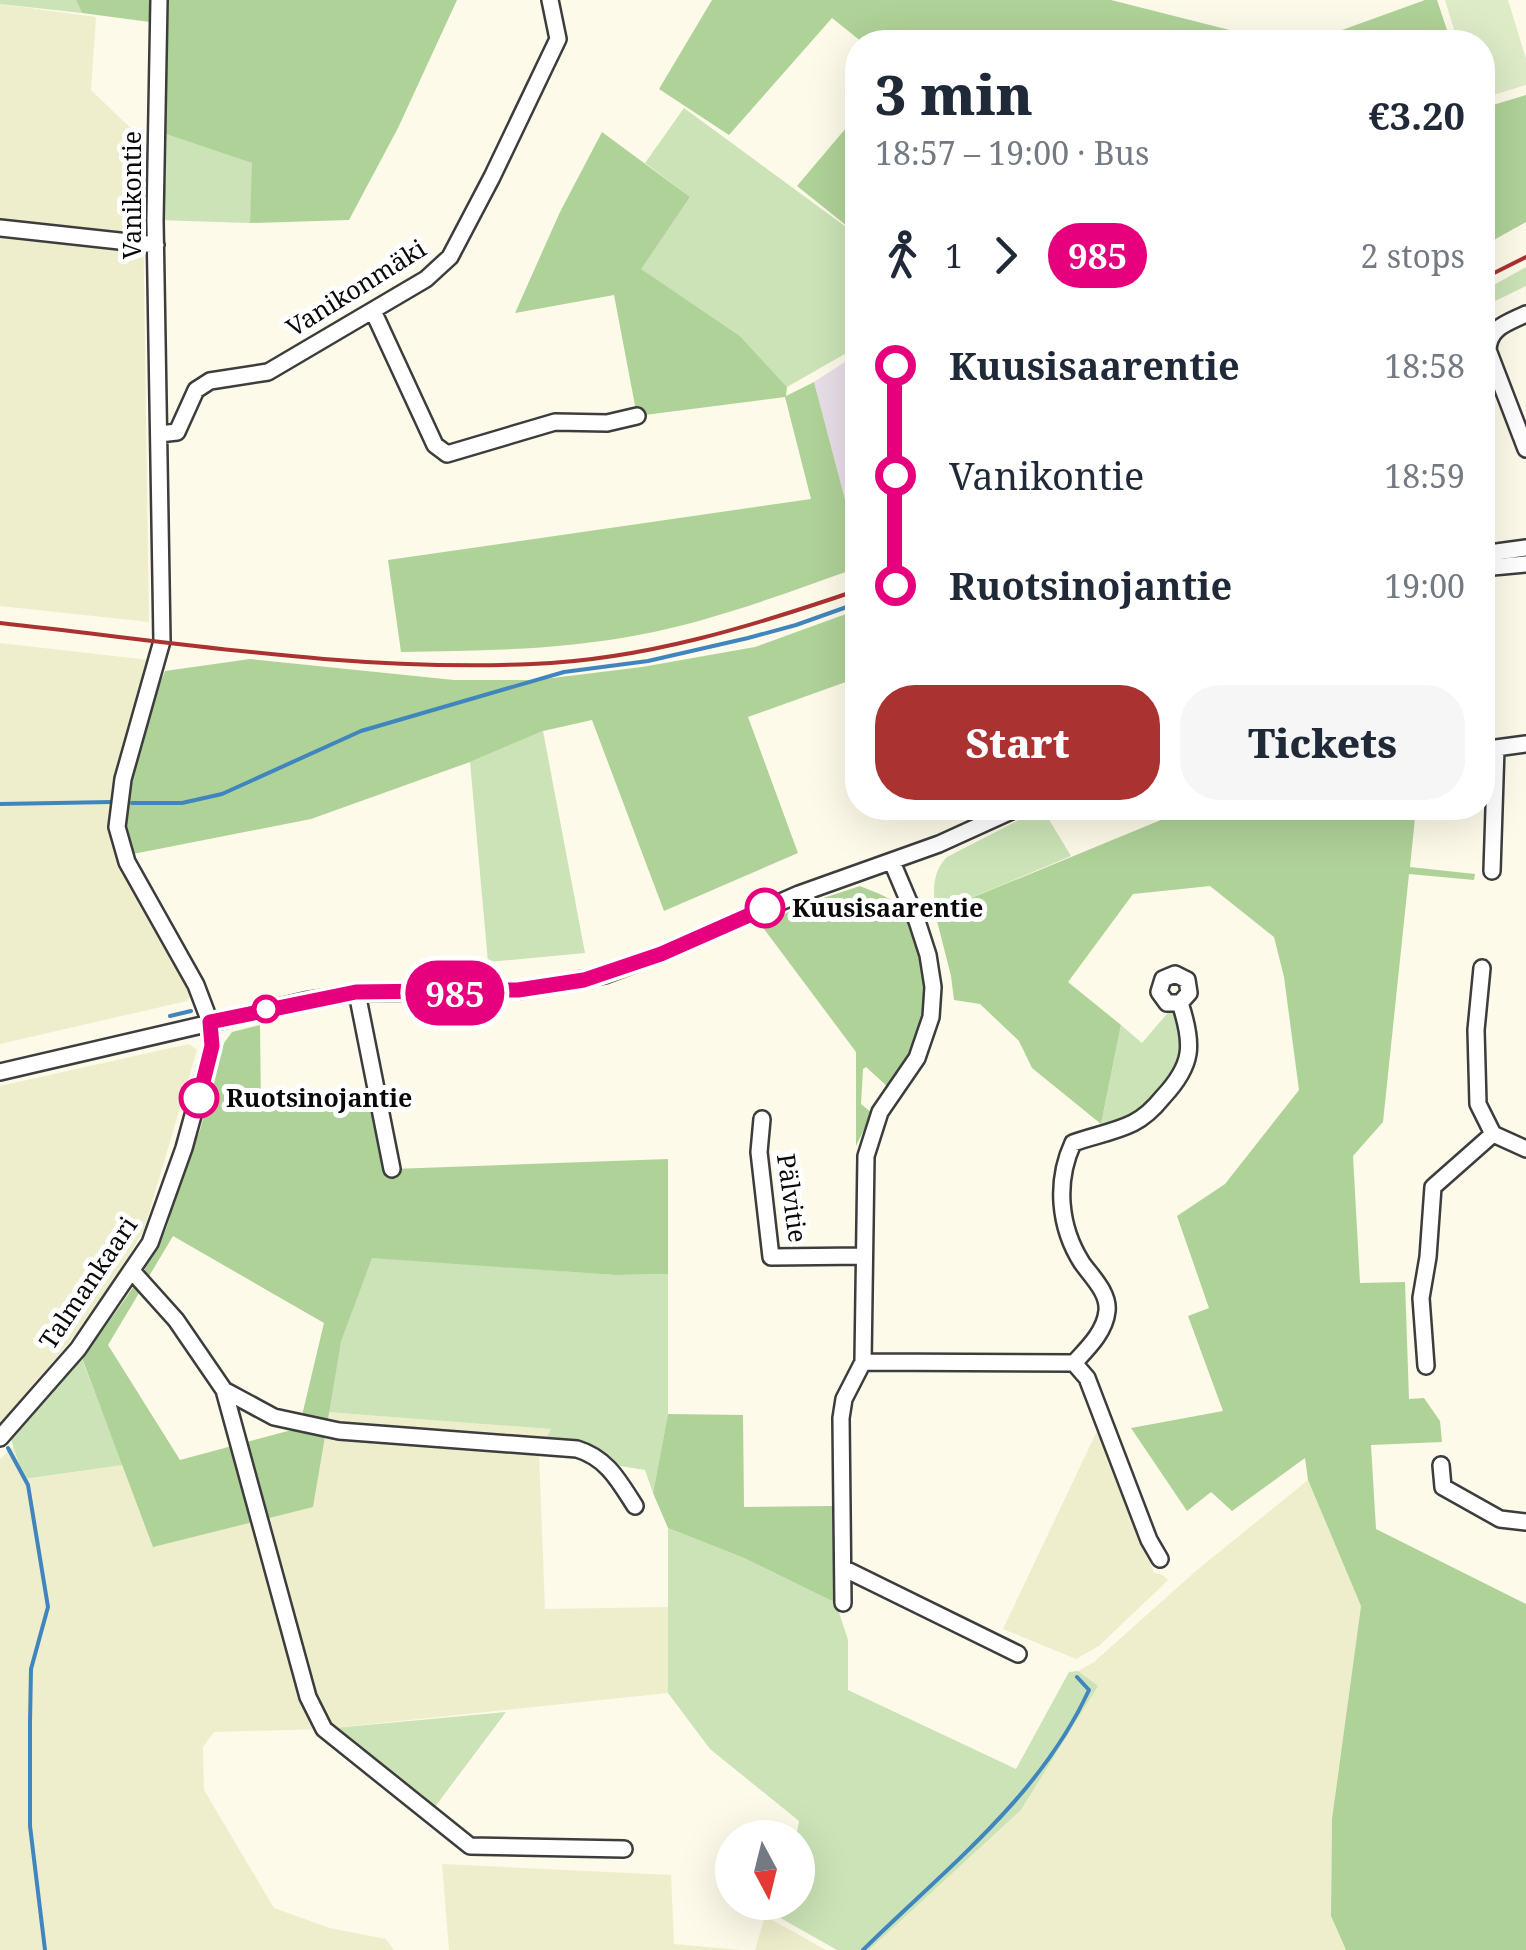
<!DOCTYPE html>
<meta charset="utf-8">
<style>
:root{--surface:#fff;--page:#f6f6f7;--text:#1f2937;--muted:#747a83;--accent:#aa3231}
body{margin:0;font-family:"Noto Serif",serif;background:var(--page);color:var(--text);height:100vh;display:flex;flex-direction:column;font-size:38px;white-space:nowrap}
*{box-sizing:border-box;margin:0}
p{font-size:32px;color:var(--muted)}
.icon{flex:none;width:55px;height:55px;fill:none;stroke:currentColor;stroke-width:2;stroke-linecap:round;stroke-linejoin:round}
.map{position:relative;flex:1;overflow:hidden}
.side{position:absolute;left:845px;top:30px;width:650px;height:790px;display:flex;flex-direction:column;background:var(--surface);border-radius:40px;box-shadow:0 10px 40px #0002}
.side>*{flex:none}
.badge{padding:0 20px;border-radius:32px;font-size:35px;line-height:65px}
.needle{width:65px;rotate:173deg}
.tools{position:absolute;left:715px;top:1820px;display:grid;gap:20px}
.tools a{display:grid;place-items:center;width:100px;height:100px;border-radius:50%;background:var(--surface);box-shadow:0 10px 40px #0002;font-size:50px}
.map>.badge{position:absolute;translate:-50% -50%;box-shadow:0 0 0 5px #fff}
.legs{display:flex;align-items:center;gap:15px;height:110px;padding:0 30px;font-size:32px}
.legs p{margin-inline-start:auto}
.summary{display:flex;align-items:center;justify-content:space-between;height:170px;padding:0 30px}
h1{font-size:55px;font-weight:800;line-height:75px}
.action{display:flex;gap:20px;margin-top:auto;padding:20px 30px}
.action a{flex:1;height:115px;border-radius:40px;background:var(--accent);color:#fff;font-size:40px;font-weight:800;line-height:115px;text-align:center}
.action a+a{background:var(--page);color:var(--text)}
ul{padding:0 30px;list-style:none}
li{display:flex;align-items:center;gap:35px;height:110px;font-size:38px}
li i{display:grid;place-items:center;width:15px;height:100%;margin:0 12px;background:currentColor}
li i::after{content:'';width:25px;height:25px;margin:-12px;border:8px solid;border-radius:50%;background:var(--surface)}
li p{margin-inline-start:auto}
li:first-child i{background:linear-gradient(#0000 50%,currentColor 0)}
li:last-child i{background:linear-gradient(currentColor 50%,#0000 0)}
.map>svg:first-child{display:block}
.industrial{fill:#e8dee8}
.farmland{fill:#efeecc}
.green{fill:#cbe3b7}
.forest{fill:#afd298;fill-rule:evenodd}
.pitch{fill:#ddebc7}
.lines{fill:none;stroke-linecap:round;stroke-linejoin:round}
.stream{stroke:#4185be;stroke-width:4}
.minor-casing{stroke:#3d3d3d;stroke-width:20}
.minor{stroke:#fff;stroke-width:15}
.rail{stroke:#aa3231;stroke-width:4}
.line-1-casing{stroke:#fff;stroke-width:22}
.line-1{stroke:#e6007e;stroke-width:15}
.stop-1-dot{fill:#fff;stroke:#e6007e;stroke-width:5}
.labels{text-anchor:middle;stroke-width:10;stroke-linejoin:round;paint-order:stroke}
.street-label{font-size:25px;fill:#0a0a0a;stroke:#fff}
.stop-label{font-size:25px;font-weight:bold;fill:#0a0a0a;stroke:#fff;text-anchor:start}
</style>
<div class="map">
<svg width="1526" height="1950" viewBox="0 0 1526 1950">
<rect width="100%" height="100%" fill="#fdfae9"/>
<!-- industrial -->
<path class="industrial" d="M857 354V523L847 507 814 382Z"/>
<!-- farmland -->
<path class="farmland" d="M0 4 96 17 91 90 142 139 149 622 0 606Z
M0 643 149 660 117 827 153 922 191 994 187 1001 0 1044Z
M189 1044 197 1050 144 1230 96 1311 0 1424V1086Z
M327 1412 552 1429 539 1453 545 1609 668 1607V1693L324 1729 214 1732 203 1747 204 1790 274 1908 330 1928 386 1939 394 1950H0V1459L15 1445 25 1479 123 1465 271 1516 313 1507Z
M1096 1433H1101L1154 1573 1163 1575 1168 1580 1099 1646 1076 1659 1003 1629Z
M1308 1480 1361 1606 1332 1819 1331 1916 1346 1950H869L1021 1810 1097 1687 1078 1671 1094 1662 1197 1570Z
M442 1864 671 1875 674 1944 741 1950H449Z
M765 1916 826 1950H755Z"/>
<!-- green -->
<path class="green" d="M0 0H76L82 13 0 4Z
M684 108 857 235V347L787 387 740 336 640 269 690 197 645 163Z
M157 131 253 163 250 223 155 220Z
M1526 267V286L1483 307V291Z
M543 731 585 953 488 962 470 762Z
M1042 808 1071 856 935 913C934 891 931 873 947 857Z
M1171 1009C1203 1045 1163 1095 1132 1115 1124 1120 1110 1121 1101 1124L1121 1025 1142 1043Z
M372 1257 615 1275 668 1274V1414L653 1493 645 1470 539 1453 551 1429 327 1412 341 1342Z
M78 1349 123 1465 24 1479 8 1430Z
M668 1528 744 1558 836 1603 848 1640V1690L1016 1769 1069 1672 1078 1671 1098 1686 1021 1810 869 1950H837L777 1916 780 1903 798 1902 796 1837 799 1821 710 1749 668 1693Z
M506 1712 431 1812 324 1729Z"/>
<!-- forest -->
<path class="forest" d="M76 0H159L150 22 82 13Z
M163 0H457L398 128 349 220 250 223 252 163 157 131 169 3Z
M712 0H1111L1277 42H862L832 18 729 135 659 89Z
M1425 0H1437L1451 42H1309Z
M1526 95V222L1483 246V108Z
M857 115V234L797 186Z
M602 132 690 197 641 269 740 336 787 387 786 396 814 382 847 507 857 523V568C786 593 713 621 638 635 560 650 480 651 401 652L388 560 811 499 785 397 637 416 614 295 515 313 560 212Z
M857 610V678L748 717 798 853 664 911 592 720 543 731 470 762 311 819 133 854 127 862 117 827 123 779 165 671 250 659 454 680H536L642 667 755 647Z
M1190 808H1416L1410 867 1475 874 1474 880 1409 874 1383 1122 1353 1156 1360 1283 1405 1282 1409 1399 1424 1398 1440 1421 1442 1442 1371 1445 1376 1529 1526 1604V1950H1346L1331 1916 1332 1819 1361 1606 1308 1480 1305 1458 1232 1511 1211 1492 1187 1511 1131 1428 1223 1411 1188 1316 1209 1308 1177 1216 1225 1184 1299 1090 1284 977 1274 937 1210 886 1133 894 1068 982 1121 1025 1101 1124 1032 1068 1019 1041 980 1004 954 1000 951 976 935 913Z
M860 886C871 891 887 895 895 904 918 928 932 986 925 1017 918 1044 904 1066 889 1088L866 1067 863 1069 861 1104 872 1113 856 1146V1052L761 925 808 903Z
M260 1025 261 1110 378 1098 393 1169 668 1159V1274L615 1275 372 1258 341 1342 313 1507 153 1547 82 1358C104 1327 174 1240 171 1205L200 1130 224 1043 232 1032ZM173 1236 324 1323 299 1428 180 1460 108 1345Z
M668 1414 743 1415 744 1507 832 1506 836 1603 744 1558 668 1528 653 1493Z"/>
<!-- pitch -->
<path class="pitch" d="M1445 0H1508L1526 59V85L1483 98 1482 42H1458Z"/>
<g class="lines">
<!-- stream -->
<path class="stream" d="M132 803H182L222 794 361 731 564 672 648 661 748 638 796 625 858 603
M0 804 112 802
M170 1016 191 1011
M8 1448 28 1485 48 1607 31 1669 30 1723V1826L45 1950
M863 1950C945 1869 1040 1797 1089 1690L1077 1677"/>
<!-- minor casing -->
<g class="minor-casing">
<path id="minor" d="M0 228 156 245
M373 311 435 445 447 454 555 422 607 423 637 416
M1526 314C1508 323 1489 327 1488 350L1526 449
M159 434 177 432 196 390 210 381 268 372 426 279 450 257 492 177 558 39 550 0
M1482 554 1526 548
M1482 568 1526 564
M1492 871 1496 748 1526 744
M1482 968 1476 1030 1478 1104 1493 1134
M1175 974 1187 980 1189 993 1180 1003H1167L1159 992 1163 979Z
M357 993 392 1169
M0 1072 305 1001 357 993 518 991 605 975 661 954 799 894 939 844 1018 808
M762 1119 759 1152 771 1257 864 1256
M132 1271 176 1320 224 1390 308 1697 324 1729 470 1846 624 1849
M863 1362 1074 1363 1087 1378 1149 1540 1160 1559
M1074 1363C1087 1349 1105 1332 1107 1311 1109 1293 1092 1277 1082 1263 1059 1227 1055 1182 1073 1143 1092 1136 1115 1132 1133 1123 1145 1117 1155 1107 1163 1097 1193 1065 1194 1045 1180 1003
M1426 1366 1421 1298 1428 1257 1433 1187 1493 1134 1526 1149
M224 1390 274 1417 339 1431 577 1449C607 1458 619 1481 635 1506
M0 1438 78 1349 150 1243 184 1148 212 1046 210 1022 196 985 127 862 117 827 123 779 162 641 155 220 159 0
M1441 1465 1443 1487 1500 1519 1526 1522
M843 1568 1018 1654
M843 1603 841 1418 844 1399 863 1362 866 1156 880 1112 917 1058 931 1017 933 987 928 955 917 921 892 862"/>
</g>
<!-- minor -->
<use href="#minor" class="minor"/>
<!-- rail -->
<path class="rail" d="M1482 279 1526 257
M0 623C176 642 354 672 532 664 643 660 753 626 858 590"/>
</g>
<g class="lines">
<!-- line-1 casing -->
<g class="line-1-casing">
<path id="line-1" d="M199 1098 212 1046 210 1022 356 992 518 990 584 980 661 954 765 908"/>
</g>
<!-- line-1 -->
<use href="#line-1" class="line-1"/>
</g>
<!-- markers -->
<g class="stop-1-dot">
<circle cx="765" cy="908" r="18"/>
<circle cx="266" cy="1009" r="12"/>
<circle cx="199" cy="1098" r="18"/>
</g>
<g class="labels">
<!-- street labels -->
<g class="street-label">
<text transform="translate(132 195) rotate(-90)" y="9">Vanikontie</text>
<text transform="translate(356 288) rotate(-32)" y="9">Vanikonmäki</text>
<text transform="translate(792 1198) rotate(82)" y="9">Pälvitie</text>
<text transform="translate(88 1283) rotate(-56)" y="9">Talmankaari</text>
</g>
<!-- stop labels -->
<g class="stop-label">
<text x="792" y="917">Kuusisaarentie</text>
<text x="226" y="1107">Ruotsinojantie</text>
</g>
</g>
</svg>
<div class="tools">
<a><svg class="needle" viewBox="-14 -14 28 28"><path d="M0-13l5 13h-10z" fill="#e53935"/><path d="M0 13l5-13h-10z" fill="#747a83"/></svg></a>
</div>
<b class="badge" style="left:455px;top:993px;background:#e6007e;color:#fff">985</b>
<section class="side">
<div class="summary"><div><h1>3 min</h1><p>18:57 – 19:00 · Bus</p></div><b>€3.20</b></div>
<div class="legs"><svg class="icon" aria-label="walk" viewBox="0 0 24 24"><circle cx="13" cy="4" r="2"/><path d="M13 8l-2 6 4 7M11 14l-3 7M7 12l3-4h3l4 4"/></svg>1<svg class="icon" aria-label="forward" viewBox="0 0 24 24"><path d="M9 5l7 7-7 7"/></svg><b class="badge" style="background:#e6007e;color:#fff">985</b><p>2 stops</p></div>
<ul>
<li><i style="color:#e6007e"></i><b>Kuusisaarentie</b><p>18:58</p></li>
<li><i style="color:#e6007e"></i><span>Vanikontie</span><p>18:59</p></li>
<li><i style="color:#e6007e"></i><b>Ruotsinojantie</b><p>19:00</p></li>
</ul>
<div class="action"><a>Start</a><a>Tickets</a></div>
</section>
</div>
